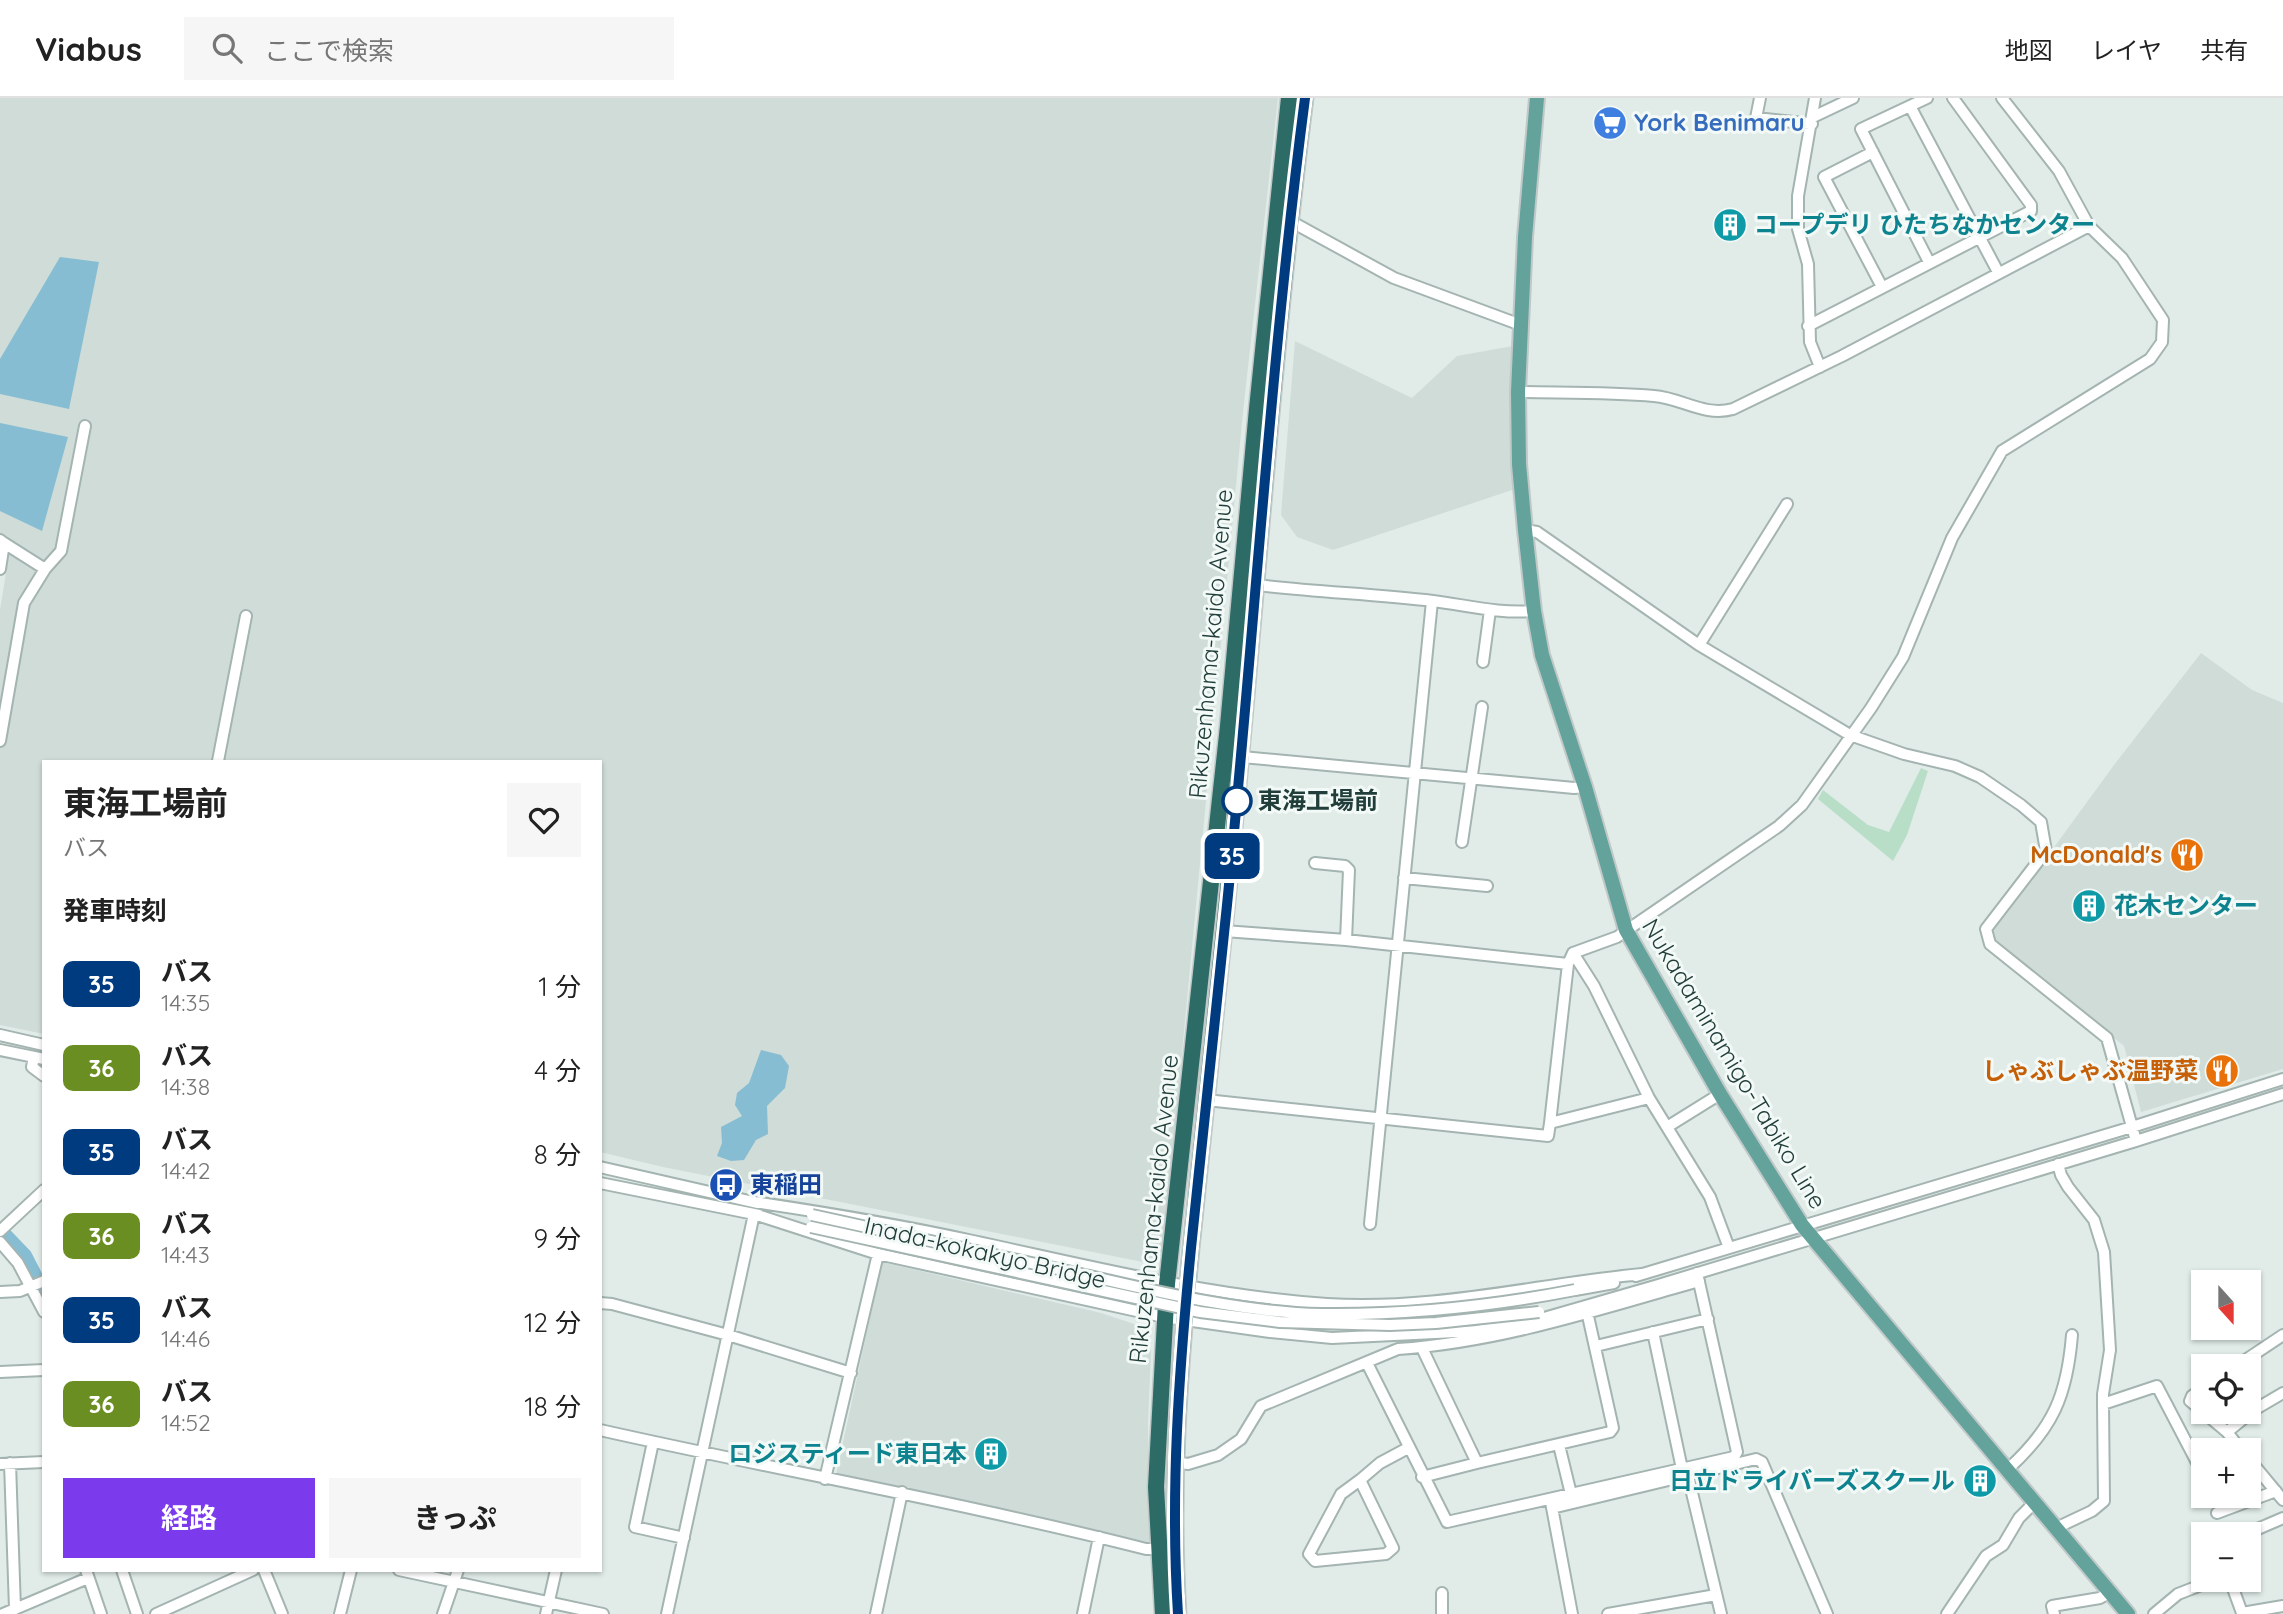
<!DOCTYPE html>
<html lang="ja">
<meta charset="utf-8">
<style>
:root{--surface:#fff;--page:#f6f6f6;--text:#222;--muted:#767676;--line:#e0e0e0;--accent:#7c3aed}
body{margin:0;font-family:Quicksand,"Noto Sans JP",sans-serif;background:var(--page);color:var(--text);height:100vh;display:flex;flex-direction:column;font-size:26px;white-space:nowrap}
*{box-sizing:border-box;margin:0}
p{font-size:23px;color:var(--muted)}
.icon{flex:none;width:38px;height:38px;fill:none;stroke:currentColor;stroke-width:2;stroke-linecap:round;stroke-linejoin:round}
.map{position:relative;flex:1;overflow:hidden}
.sheet{position:absolute;left:42px;top:662px;width:560px;height:812px;display:flex;flex-direction:column;background:var(--surface);border-radius:0px;box-shadow:0 2px 5px #0004}
.sheet>*{flex:none}
.badge{padding:0 14px;border-radius:10px;font-size:24px;line-height:46px}
.needle{width:46px;rotate:159deg}
.tools{position:absolute;left:2191px;top:1172px;display:grid;gap:14px}
.tools a{display:grid;place-items:center;width:70px;height:70px;border-radius:0px;background:var(--surface);box-shadow:0 2px 5px #0004;font-size:35px}
.map>.badge{position:absolute;translate:-50% -50%;box-shadow:0 0 0 4px #fff}
h2{padding:0 21px;font-size:26px;line-height:63px}
.round{display:grid;place-items:center;flex:none;width:74px;height:74px;border-radius:0px;background:var(--page)}
.headline{display:flex;align-items:center;justify-content:space-between;height:119px;padding:0 21px}
h1{font-size:33px;font-weight:700;line-height:52px}
.primary-button{display:flex;gap:14px;margin-top:auto;padding:14px 21px}
.primary-button a{flex:1;height:80px;border-radius:0px;background:var(--accent);color:#fff;font-size:28px;font-weight:700;line-height:80px;text-align:center}
.primary-button a+a{background:var(--page);color:var(--text)}
ul{padding:0;list-style:none}
li{display:flex;align-items:center;gap:21px;height:84px;padding:0 21px}
li div{flex:1}
li b{display:block;font-size:26px}
li em{font-style:normal}
li .badge{min-width:77px;font-weight:700;text-align:center}
header{display:flex;align-items:center;gap:42px;box-sizing:border-box;height:98px;padding:0 35px;background:var(--surface);border-bottom:2px solid var(--line)}
header strong{font-size:33px}
nav{display:flex;gap:38px;margin-inline-start:auto;font-size:24px}
.search{width:490px;height:63px;background:var(--page);display:flex;align-items:center;gap:18px;box-sizing:border-box;padding:0 24px;border-radius:0px;color:var(--muted);font-size:26px}
.map>svg:first-child{display:block}
.built{fill:#cfdcd8}
.green{fill:#b9dec8}
.water{fill:#87bdd3}
.lines{fill:none;stroke-linecap:round;stroke-linejoin:round}
.river{stroke:#87bdd3;stroke-width:19}
.minor-casing{stroke:#a4b4b1;stroke-width:14}
.major-casing{stroke:#c1c9c8;stroke-width:18}
.highway-casing{stroke:#c1c9c8;stroke-width:19}
.minor{stroke:#fff;stroke-width:10}
.major{stroke:#64a39c;stroke-width:14}
.highway{stroke:#2c6b66;stroke-width:16}
.minor-bridge-casing{stroke:#a4b4b1;stroke-width:14;stroke-linecap:butt}
.minor-bridge{stroke:#fff;stroke-width:10}
.line-casing{stroke:#fff;stroke-width:16}
.line{stroke:#003b80;stroke-width:10}
.stop-dot{fill:#fff;stroke:#003b80;stroke-width:3.5}
.labels{text-anchor:middle;stroke-width:6;stroke-linejoin:round;paint-order:stroke}
.shop-label{font-size:24px;font-weight:bold;fill:#366cbe;stroke:#f2f9f6;text-anchor:start}
.culture-label{font-size:24px;font-weight:bold;fill:#0d838f;stroke:#f2f9f6;text-anchor:start}
.street-label{font-size:24px;fill:#213e3a;stroke:#f2f9f6}
.stop-label{font-size:24px;font-weight:bold;fill:#213e3a;stroke:#f2f9f6;text-anchor:start}
.food-label{font-size:24px;font-weight:bold;fill:#c56008;stroke:#f2f9f6;text-anchor:end}
.transit-label{font-size:24px;font-weight:bold;fill:#164399;stroke:#f2f9f6;text-anchor:start}
</style>
<header>
<strong>Viabus</strong>
<div class="search"><svg class="icon" aria-label="search" viewBox="0 0 24 24"><circle cx="10" cy="10" r="6"/><path d="M15 15l6 6"/></svg>ここで検索</div>
<nav><a>地図</a><a>レイヤ</a><a>共有</a></nav>
</header>
<div class="map">
<svg width="2283" height="1516" viewBox="0 0 2283 1516">
<rect width="100%" height="100%" fill="#e1ece9"/>
<!-- built -->
<path class="built" d="M0 0H1278L1243 314 1163 1154 1148 1165 663 1069 600 1054V663H44V936L0 927V512L11 444 0 438Z
M1295 243 1412 300 1457 258 1513 248 1515 391 1333 452 1297 439 1281 417Z
M2201 555 2252 592 2283 605V971L2141 1014 2124 948 1990 837 2114 667Z
M882 1164 1101 1215 1134 1226 1145 1238 1151 1253 1148 1326 1150 1446 836 1377Z"/>
<!-- green -->
<path class="green" d="M1921 670 1928 673 1907 737 1893 763 1818 701 1823 692 1868 727 1889 734Z"/>
<!-- water -->
<path class="water" d="M60 159 99 164 69 311 0 296V261Z
M0 325 68 339 42 433 0 413Z
M761 952 781 957 789 968 785 990 767 1008 768 1036 756 1042 744 1062 731 1063 717 1058 722 1045 721 1029 742 1018 735 1007 737 995 749 985Z"/>
<g class="lines">
<!-- river -->
<path class="river" d="M0 1135 23 1159 44 1200"/>
<!-- minor casing -->
<g class="minor-casing">
<path id="minor" d="M1760 0 1756 20 1812 26
M1815 0 1798 98V131L1808 166 1810 244 1820 269
M1927 0 1861 31 1929 164
M1910 8 1998 174
M1813 19 1853 0
M1873 54 1824 79 1882 189
M1292 124 1394 180 1521 227
M1808 228 2031 113V107L1953 0
M1518 294C1563 295 1609 294 1654 298 1682 300 1704 319 1733 311L1842 258 2089 128
M1525 432 1537 434 1699 547 1850 637 1904 656 1955 668 1980 679 2021 707 2041 724 2046 753 1986 831 1990 846 2107 940 2136 1043
M0 442 4 445 0 471
M4 445 45 471
M1257 487C1315 494 1374 496 1433 503 1466 507 1499 516 1534 513
M1699 547 1787 406
M1483 564 1490 512
M0 643 24 505 45 471 61 453 85 328
M1242 659 1574 690 1585 689
M218 663 246 518
M1462 744 1482 609
M1315 765 1345 768 1349 772 1346 842
M1404 780 1487 788
M1224 833 1346 842 1568 866 1573 855 1617 839 1779 728 1802 707 1871 610 1903 559 1952 440 2002 353 2150 261 2162 244 2163 222 2122 160 2089 128 2059 73 2002 0
M1573 855 1594 888 1649 1000 1710 1099 1729 1150
M1568 866 1550 1025 1649 1000
M0 937 44 947
M0 952 44 961
M34 959 32 969 44 978
M1206 1002 1548 1038 1550 1025
M1667 1029 1720 996
M2058 1066 2061 1077 2068 1089 2094 1122 2104 1154 2110 1252 2103 1296V1306
M600 1069 758 1105
M600 1085 759 1117
M754 1104C828 1115 900 1127 973 1143 1090 1168 1207 1198 1327 1206 1433 1213 1537 1186 1642 1176
M754 1116 878 1156 1164 1219 1270 1234 1332 1240 1476 1233 1537 1222 1655 1188 2136 1043 2283 996
M1370 1126 1432 503
M0 1133 44 1092
M0 1144 18 1165 44 1214
M1636 1178 2132 1029 2283 981
M1575 1192 1614 1185
M0 1194 20 1193 44 1183
M600 1205 612 1206 728 1237 851 1275
M1653 1234 1682 1371
M1596 1248 1708 1221
M1422 1250 1477 1365 1610 1334 1613 1330 1586 1209
M1367 1265 1447 1424 1734 1359 1737 1354 1697 1175
M2235 1269 2283 1237
M0 1274 44 1272
M2203 1290 2192 1298 2190 1303 2227 1334 2242 1353
M600 1332C782 1373 965 1405 1146 1451H1165
M2227 1334 2254 1312 2283 1295
M653 1344 635 1429 684 1440
M1559 1347 1571 1396
M2249 1361 2283 1402
M1174 1364 1188 1366 1218 1357 1241 1341 1261 1308 1398 1251C1501 1244 1600 1211 1699 1183
M10 1365 15 1511
M0 1366 44 1364
M2008 1371C2053 1330 2067 1298 2072 1237
M1688 1378 1721 1516
M1422 1379 1477 1365
M825 1381 878 1156
M1360 1382 1341 1396 1309 1456 1315 1463 1386 1456 1393 1450 1360 1382 1380 1365 1408 1350
M1551 1404 1572 1516
M1552 1410 1756 1361 1762 1364 1827 1516
M2217 1415 2276 1393
M2056 1430 2092 1413 2104 1403 2103 1306 2157 1288 2203 1376
M2253 1433 2283 1420
M86 1472 101 1516
M122 1472 137 1516
M264 1472 282 1516
M399 1472 603 1516
M2230 1482 2242 1515 2283 1508
M1442 1495V1516
M3 1516 88 1480
M156 1516 253 1472
M340 1516 351 1472
M443 1516 458 1472
M546 1516 556 1472
M667 1516 754 1116
M876 1516 902 1394
M1083 1516 1099 1439
M1608 1516 1716 1497
M1947 1516 1986 1458 2003 1447 2019 1420 2035 1404
M2054 1516 2052 1508 2100 1500 2110 1494
M2154 1516 2178 1496 2214 1482"/>
</g>
<!-- major casing -->
<g class="major-casing">
<path id="major" d="M1537 0 1525 139 1518 294 1519 366 1525 432 1534 513 1542 557 1585 689 1626 832 1720 996 1802 1127 2128 1516"/>
</g>
<!-- highway casing -->
<g class="highway-casing">
<path id="highway" d="M1163 1516 1156 1389 1167 1186 1228 628 1257 311 1289 0
M1178 1516C1170 1390 1179 1275 1191 1150 1202 1040 1214 932 1225 822 1253 549 1270 273 1305 0"/>
</g>
<!-- minor -->
<use href="#minor" class="minor"/>
<!-- major -->
<use href="#major" class="major"/>
<!-- highway -->
<use href="#highway" class="highway"/>
<!-- minor-bridge casing -->
<g class="minor-bridge-casing">
<path id="minor-bridge" d="M812 1117C902 1137 991 1156 1081 1176 1160 1194 1240 1214 1322 1216 1407 1217 1492 1208 1575 1192
M811 1129 1200 1214 1280 1224 1390 1227 1436 1225 1539 1214"/>
</g>
<!-- minor-bridge -->
<use href="#minor-bridge" class="minor-bridge"/>
</g>
<g class="lines">
<!-- line casing -->
<g class="line-casing">
<path id="line" d="M1178 1516C1170 1392 1179 1273 1191 1150 1202 1035 1215 921 1227 807 1254 538 1270 268 1305 0"/>
</g>
<!-- line -->
<use href="#line" class="line"/>
</g>
<!-- icons -->
<defs>
<g id="supermarket-disc" transform="scale(1.75)"><circle r="9.5" fill="#3f7fe0" stroke="#f2f9f6"/><path d="M-6-5.5h2.5l.6 2H6L4.5 2H-2.5L-4.4-4H-6ZM-1.5 3.2a1.3 1.3 0 1 0 .1 0ZM3 3.2a1.3 1.3 0 1 0 .1 0Z" fill="#fff"/></g>
<g id="building-disc" transform="scale(1.75)"><circle r="9.5" fill="#0f9aa8" stroke="#f2f9f6"/><path d="M-4-6H4V6H1V3H-1V6H-4ZM-2.5-4.3h1.7v1.8h-1.7ZM.8-4.3h1.7v1.8H.8ZM-2.5-1h1.7V.8h-1.7ZM.8-1h1.7V.8H.8Z" fill="#fff"/></g>
<g id="restaurant-disc" transform="scale(1.75)"><circle r="9.5" fill="#e8710a" stroke="#f2f9f6"/><path d="M-5-6h1v4h1v-4h1v4h1v-4h1v5L-1.5 .5V6h-2V.5L-5-1ZM5-6V6H3V1.5H1.5Q1.5-4 5-6Z" fill="#fff"/></g>
<g id="bus-disc" transform="scale(1.75)"><circle r="9.5" fill="#1a4fb4" stroke="#f2f9f6"/><path d="M-5-6H5V4H4V6H2V4H-2V6H-4V4H-5ZM-3.5-4V0h7V-4ZM-3.5 1.2v1.5H-2V1.2ZM2 1.2v1.5H3.5V1.2Z" fill="#fff"/></g>
</defs>
<g fill-rule="evenodd">
<use href="#supermarket-disc" x="1610" y="25"/>
<use href="#building-disc" x="1730" y="127"/>
<use href="#restaurant-disc" x="2187" y="757"/>
<use href="#building-disc" x="2089" y="808"/>
<use href="#restaurant-disc" x="2222" y="973"/>
<use href="#bus-disc" x="726" y="1087"/>
<use href="#building-disc" x="991" y="1356"/>
<use href="#building-disc" x="1980" y="1383"/>
</g>
<!-- markers -->
<circle class="stop-dot" cx="1237" cy="703" r="14"/>
<g class="labels">
<!-- shop labels -->
<g class="shop-label">
<text x="1634" y="33">York Benimaru</text>
</g>
<!-- culture labels -->
<g class="culture-label">
<text x="1754" y="135">コープデリ ひたちなかセンター</text>
<text x="2114" y="816">花木センター</text>
<text x="967" y="1364" text-anchor="end">ロジスティード東日本</text>
<text x="1955" y="1391" text-anchor="end">日立ドライバーズスクール</text>
</g>
<!-- street labels -->
<g class="street-label">
<text transform="translate(1211 546) rotate(-85)" y="8">Rikuzenhama-kaido Avenue</text>
<text transform="translate(1734 966) rotate(59)" y="8">Nukadaminamigo-Tabiko Line</text>
<text transform="translate(1154 1111) rotate(-84)" y="8">Rikuzenhama-kaido Avenue</text>
<text transform="translate(985 1155) rotate(13)" y="8">Inada-kokakyo Bridge</text>
</g>
<!-- stop labels -->
<g class="stop-label">
<text x="1258" y="711">東海工場前</text>
</g>
<!-- food labels -->
<g class="food-label">
<text x="2162" y="765">McDonald's</text>
<text x="2198" y="981">しゃぶしゃぶ温野菜</text>
</g>
<!-- transit labels -->
<g class="transit-label">
<text x="750" y="1095">東稲田</text>
</g>
</g>
</svg>
<div class="tools">
<a><svg class="needle" viewBox="-14 -14 28 28"><path d="M0-13l5 13h-10z" fill="#e53935"/><path d="M0 13l5-13h-10z" fill="#767676"/></svg></a>
<a><svg class="icon" aria-label="locate" viewBox="0 0 24 24"><circle cx="12" cy="12" r="6"/><path d="M12 2v4M12 18v4M2 12h4M18 12h4"/></svg></a>
<a>+</a>
<a>−</a>
</div>
<b class="badge" style="left:1232px;top:758px;background:#003b80;color:#fff">35</b>
<section class="sheet">
<div class="headline"><div><h1>東海工場前</h1><p>バス</p></div><a class="round"><svg class="icon" aria-label="heart" viewBox="0 0 24 24"><path d="M12 20l-8-8c-3-5 5-10 8-4 3-6 11-1 8 4z"/></svg></a></div>
<h2>発車時刻</h2>
<ul>
<li><span class="badge" style="background:#003b80;color:#fff">35</span><div><b>バス</b><p>14:35</p></div><em>1 分</em></li>
<li><span class="badge" style="background:#6b8e23;color:#fff">36</span><div><b>バス</b><p>14:38</p></div><em>4 分</em></li>
<li><span class="badge" style="background:#003b80;color:#fff">35</span><div><b>バス</b><p>14:42</p></div><em>8 分</em></li>
<li><span class="badge" style="background:#6b8e23;color:#fff">36</span><div><b>バス</b><p>14:43</p></div><em>9 分</em></li>
<li><span class="badge" style="background:#003b80;color:#fff">35</span><div><b>バス</b><p>14:46</p></div><em>12 分</em></li>
<li><span class="badge" style="background:#6b8e23;color:#fff">36</span><div><b>バス</b><p>14:52</p></div><em>18 分</em></li>
</ul>
<div class="primary-button"><a>経路</a><a>きっぷ</a></div>
</section>
</div>
